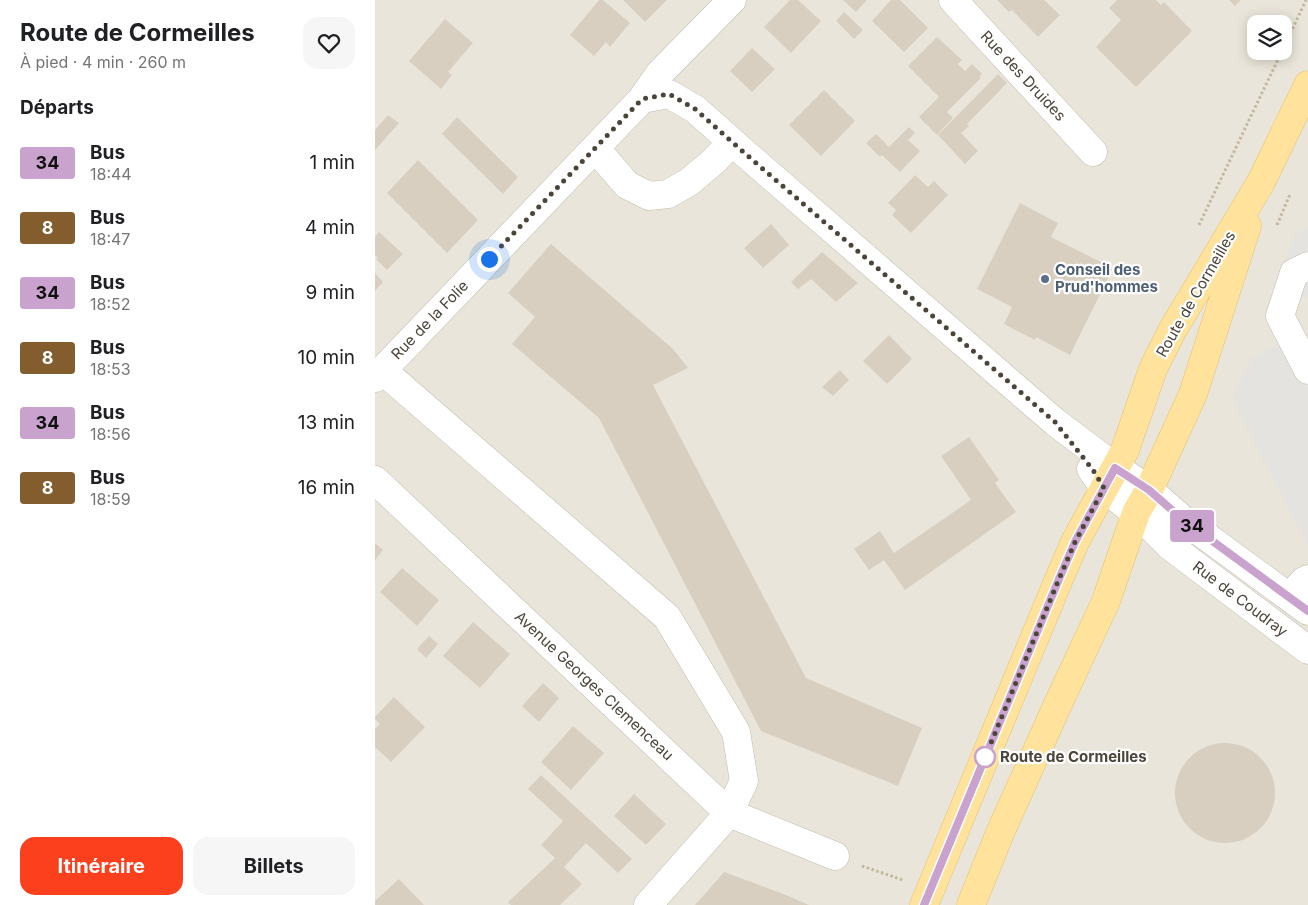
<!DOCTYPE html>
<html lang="fr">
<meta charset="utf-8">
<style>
:root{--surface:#fff;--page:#f6f6f6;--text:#202124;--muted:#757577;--accent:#fc3f1d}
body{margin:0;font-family:Inter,sans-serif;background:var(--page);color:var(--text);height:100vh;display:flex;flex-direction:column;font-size:19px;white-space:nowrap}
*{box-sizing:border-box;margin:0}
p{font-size:16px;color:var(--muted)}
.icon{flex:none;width:28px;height:28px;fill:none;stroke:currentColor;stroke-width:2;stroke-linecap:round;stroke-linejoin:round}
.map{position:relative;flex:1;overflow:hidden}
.panel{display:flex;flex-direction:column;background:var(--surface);width:375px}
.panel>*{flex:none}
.badge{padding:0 10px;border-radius:4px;font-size:18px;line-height:32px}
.controls{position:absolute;left:872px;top:15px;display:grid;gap:10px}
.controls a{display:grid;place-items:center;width:45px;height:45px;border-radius:10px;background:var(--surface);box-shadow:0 2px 12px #0003;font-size:25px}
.you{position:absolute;width:25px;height:25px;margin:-12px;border:4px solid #fff;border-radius:50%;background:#1a73e8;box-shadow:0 0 0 8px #1a73e833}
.map>.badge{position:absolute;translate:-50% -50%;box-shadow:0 0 0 2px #fff}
h2{padding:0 20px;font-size:19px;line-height:45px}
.round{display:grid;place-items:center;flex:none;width:52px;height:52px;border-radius:15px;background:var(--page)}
.headline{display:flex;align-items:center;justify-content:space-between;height:85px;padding:0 20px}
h1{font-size:24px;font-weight:700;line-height:38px}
.cta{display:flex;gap:10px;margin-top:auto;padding:10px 20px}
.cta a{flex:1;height:58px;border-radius:15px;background:var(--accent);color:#fff;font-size:20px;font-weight:700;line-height:58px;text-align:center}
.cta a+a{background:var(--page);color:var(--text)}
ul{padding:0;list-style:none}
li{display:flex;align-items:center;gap:15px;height:65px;padding:0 20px}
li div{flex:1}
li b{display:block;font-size:19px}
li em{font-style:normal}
li .badge{min-width:55px;font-weight:700;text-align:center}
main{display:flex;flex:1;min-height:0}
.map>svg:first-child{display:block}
.residential{fill:#eae5da;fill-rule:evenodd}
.parking{fill:#e5e3e0}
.building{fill:#d8cfc1}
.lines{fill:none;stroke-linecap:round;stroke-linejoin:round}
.minor-casing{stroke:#c2bbae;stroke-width:29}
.major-casing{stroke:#e6c16a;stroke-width:29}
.path{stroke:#c4b79f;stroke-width:3;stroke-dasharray:2.5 2.5;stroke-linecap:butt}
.minor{stroke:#fff;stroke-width:28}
.major{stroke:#ffe39c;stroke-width:28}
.line-casing{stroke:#fff;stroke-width:11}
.line{stroke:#c9a2cd;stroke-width:8}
.walk{stroke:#4b4439;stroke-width:5;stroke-dasharray:0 9}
.service-dot{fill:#5c6f8a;stroke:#fff;stroke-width:2}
.stop-dot{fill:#fff;stroke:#c9a2cd;stroke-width:2.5}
.labels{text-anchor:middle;stroke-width:4.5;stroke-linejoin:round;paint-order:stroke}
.street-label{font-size:15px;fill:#4b4439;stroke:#fff}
.service-label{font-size:15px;font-weight:bold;fill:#4e5e75;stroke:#fff;text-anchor:start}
.stop-label{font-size:15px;font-weight:bold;fill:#4b4439;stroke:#fff;text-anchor:start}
</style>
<main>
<section class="panel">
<div class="headline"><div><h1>Route de Cormeilles</h1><p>À pied · 4 min · 260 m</p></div><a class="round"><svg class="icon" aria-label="heart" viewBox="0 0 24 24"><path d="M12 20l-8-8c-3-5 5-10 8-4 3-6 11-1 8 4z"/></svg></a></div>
<h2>Départs</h2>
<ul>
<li><span class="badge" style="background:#c9a2cd;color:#111">34</span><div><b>Bus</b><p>18:44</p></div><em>1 min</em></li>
<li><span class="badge" style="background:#845d2e;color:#fff">8</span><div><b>Bus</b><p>18:47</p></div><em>4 min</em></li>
<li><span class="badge" style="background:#c9a2cd;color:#111">34</span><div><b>Bus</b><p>18:52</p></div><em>9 min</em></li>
<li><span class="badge" style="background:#845d2e;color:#fff">8</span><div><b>Bus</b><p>18:53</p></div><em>10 min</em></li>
<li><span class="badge" style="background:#c9a2cd;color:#111">34</span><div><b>Bus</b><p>18:56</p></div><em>13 min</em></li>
<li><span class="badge" style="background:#845d2e;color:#fff">8</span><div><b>Bus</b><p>18:59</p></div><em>16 min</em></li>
</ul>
<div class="cta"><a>Itinéraire</a><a>Billets</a></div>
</section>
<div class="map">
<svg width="933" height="905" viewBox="0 0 933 905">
<rect width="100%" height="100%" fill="#f6f3ec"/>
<!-- residential -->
<path class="residential" d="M0 0H933V905H0ZM881 24H909V51H881Z"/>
<!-- parking -->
<path class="parking" d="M933 227V298L897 293 921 233Z
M910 342 933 388V546L857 400 876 359Z"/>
<!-- building -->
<path class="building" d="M224 0H228L255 23 235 47 231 42 219 56 195 35Z
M248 0H292L270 22Z
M415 0H423L446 21 416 53 389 27Z
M468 0H492L481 12Z
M516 0H525L553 28 529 52 497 21Z
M622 0H669L685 15 663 37 637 10 634 12Z
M742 0H781L786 5 789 2 817 31 761 87 721 47 746 20 734 8Z
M854 0H866L860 6Z
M469 12 488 30 479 39 461 21Z
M70 19 98 43 73 72 77 75 66 89 34 61Z
M562 37 587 60 583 64 590 71 597 64 607 74 604 77 606 78 572 112 578 118 562 135 544 117 564 97 533 66Z
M377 48 400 69 377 92 355 71Z
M623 74 632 83 592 124 594 126 586 133 603 151 590 164 563 135Z
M449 90 480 121 446 156 414 125Z
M13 115 24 123 0 150V130Z
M82 117 143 177 128 194 67 134Z
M534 127 540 133 533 140 545 151 525 172 507 155 505 157 491 143 501 134 514 147Z
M43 160 103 220 72 253 12 193Z
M540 175 553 187 559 181 573 195 536 233 517 215 521 210 513 203Z
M645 203 683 223 676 237 738 268 695 355 661 337 660 340 629 324 637 307 602 289Z
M396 224 414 245 388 268 369 248Z
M4 232 28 254 12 270 1 259 3 258 0 255V237Z
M176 244 298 349 313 368 278 385 431 678 547 728 523 786 386 731 224 418 137 344 160 317 133 293Z
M447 252 483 283 461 302 436 279 423 289 416 282Z
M0 273 8 282 0 291Z
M514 335 537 359 512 384 488 361Z
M465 370 474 380 458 396 447 387Z
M594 437 624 480 620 483 641 512 530 590 509 560 494 570 479 549 505 531 519 553 596 500 566 456Z
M0 543 8 550 0 560Z
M27 568 64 600 42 626 5 592Z
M98 622 135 654 105 688 68 656Z
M54 636 63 644 51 658 42 649Z
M168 683 184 698 164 722 147 706Z
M19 697 50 727 16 762 0 747V729L5 724 0 719V717Z
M198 726 229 753 196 790 166 762Z
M800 793a50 50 0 1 1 100 0a50 50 0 1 1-100 0Z
M166 775 257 859 243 873 211 843 189 867 207 884 185 905H136L133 902 180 858 166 845 188 821 153 789Z
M259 794 291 824 271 845 239 816Z
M349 872 411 895 434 905H320Z
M24 879 49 905H0V901Z"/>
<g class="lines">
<!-- minor casing -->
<g class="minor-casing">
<path id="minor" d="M578 0 718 152
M267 99 294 94 320 109 373 156 680 422 729 459 774 490 806 518 933 611
M220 148 252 185 274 196 293 194 314 182 339 161 357 142
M933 266 919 273 905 316 933 370
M7 370 292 617 361 732 369 781 354 813 273 905
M0 378 267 99 285 73 357 0
M716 469 729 488 767 518 795 546 933 650
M0 480 354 813 460 856
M914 597 929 581 933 579"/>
</g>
<!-- major casing -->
<g class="major-casing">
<path id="major" d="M549 905 684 579 700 542 750 450 778 369 797 331 886 182 933 85
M596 905 625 833 683 704 731 601 761 513 774 490 818 394 872 226"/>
</g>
<!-- path -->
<path class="path" d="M909 47 931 0
M824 225 907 51
M902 225 915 194
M487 866 528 880"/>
<!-- minor -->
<use href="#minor" class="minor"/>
<!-- major -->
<use href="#major" class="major"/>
</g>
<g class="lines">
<!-- line casing -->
<g class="line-casing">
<path id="line" d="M549 905 684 579 700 542 740 468 774 490 806 518 933 611"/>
</g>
<!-- line -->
<use href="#line" class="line"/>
<!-- walk -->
<path class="walk" d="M114 259 267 99 294 94 320 109 373 156 680 422 718 470 729 488 700 542 684 579 608 762 610 757"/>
</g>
<!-- markers -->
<circle class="service-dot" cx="670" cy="279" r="5"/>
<circle class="stop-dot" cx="610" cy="757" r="10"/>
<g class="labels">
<!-- street labels -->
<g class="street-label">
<text transform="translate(648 76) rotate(47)" y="5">Rue des Druides</text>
<text transform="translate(821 294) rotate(-60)" y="5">Route de Cormeilles</text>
<text transform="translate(55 320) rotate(-46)" y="5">Rue de la Folie</text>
<text transform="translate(865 599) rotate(37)" y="5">Rue de Coudray</text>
<text transform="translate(219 686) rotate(43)" y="5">Avenue Georges Clemenceau</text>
</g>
<!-- service labels -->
<g class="service-label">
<text x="680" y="275">Conseil des<tspan x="680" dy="17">Prud'hommes</tspan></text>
</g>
<!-- stop labels -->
<g class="stop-label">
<text x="625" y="762">Route de Cormeilles</text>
</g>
</g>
</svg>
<div class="controls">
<a><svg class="icon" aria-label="layers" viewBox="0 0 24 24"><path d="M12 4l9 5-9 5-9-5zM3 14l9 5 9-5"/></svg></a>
</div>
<div class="you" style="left:114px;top:259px"></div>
<b class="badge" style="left:817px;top:526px;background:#c9a2cd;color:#111">34</b>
</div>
</main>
